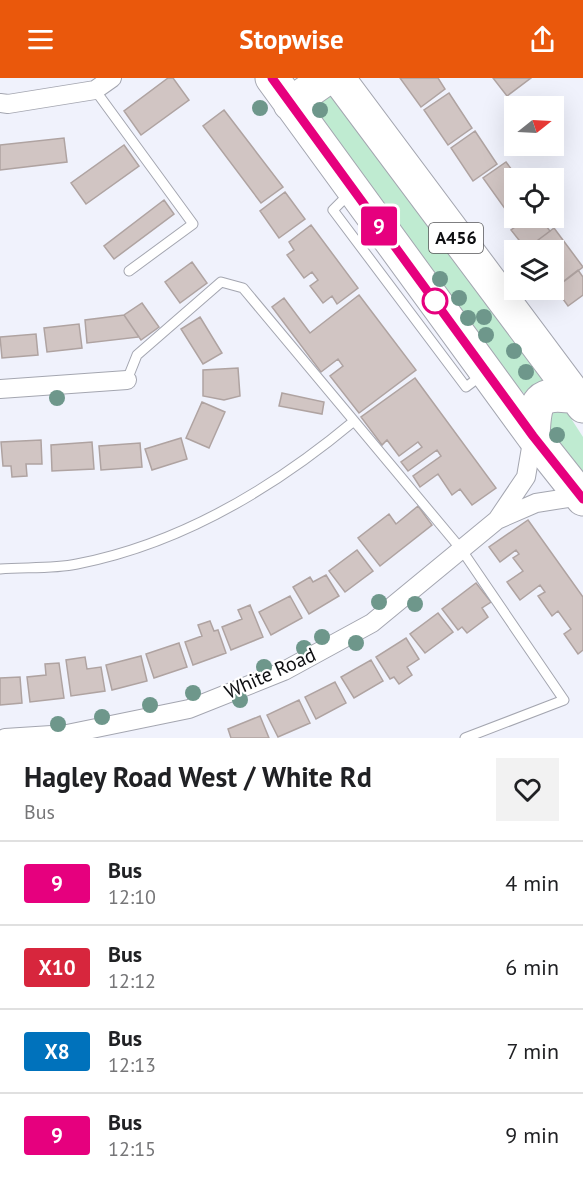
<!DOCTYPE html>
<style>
:root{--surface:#fff;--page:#f2f2f2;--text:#202124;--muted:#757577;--line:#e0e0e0;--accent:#ea580c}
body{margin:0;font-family:"PT Sans",sans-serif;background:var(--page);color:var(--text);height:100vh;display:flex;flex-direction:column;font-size:22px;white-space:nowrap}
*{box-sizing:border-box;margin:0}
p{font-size:20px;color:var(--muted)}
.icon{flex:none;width:33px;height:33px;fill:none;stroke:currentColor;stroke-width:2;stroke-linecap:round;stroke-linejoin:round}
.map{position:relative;height:660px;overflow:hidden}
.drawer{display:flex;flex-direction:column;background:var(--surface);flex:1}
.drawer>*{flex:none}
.badge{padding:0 12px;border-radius:4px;font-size:21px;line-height:39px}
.needle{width:39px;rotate:72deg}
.tools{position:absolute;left:504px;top:18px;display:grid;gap:12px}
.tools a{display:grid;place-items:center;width:60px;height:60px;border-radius:0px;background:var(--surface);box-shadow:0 6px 24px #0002;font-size:30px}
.map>.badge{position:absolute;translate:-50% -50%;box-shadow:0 0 0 3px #fff}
.round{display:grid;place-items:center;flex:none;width:63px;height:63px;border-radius:0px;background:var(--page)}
.summary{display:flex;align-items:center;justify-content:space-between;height:102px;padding:0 24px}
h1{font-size:28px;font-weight:800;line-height:45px}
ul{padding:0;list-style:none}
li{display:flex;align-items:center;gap:18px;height:84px;padding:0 24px;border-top:2px solid var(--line)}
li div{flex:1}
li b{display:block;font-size:22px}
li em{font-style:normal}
li .badge{min-width:66px;font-weight:700;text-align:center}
header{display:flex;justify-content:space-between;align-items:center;height:78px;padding:0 24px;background:var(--accent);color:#fff;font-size:27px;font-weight:800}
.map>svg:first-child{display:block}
.green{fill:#bfebd1}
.building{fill:#d1c5c3;stroke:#afa3a1;stroke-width:1.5}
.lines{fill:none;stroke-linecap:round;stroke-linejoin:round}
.lane-casing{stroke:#a4a6b0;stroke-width:11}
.street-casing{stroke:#a4a6b0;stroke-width:20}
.highway-casing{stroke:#a4a6b0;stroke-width:35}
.lane{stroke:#fff;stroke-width:9}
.street{stroke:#fff;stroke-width:18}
.highway{stroke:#fff;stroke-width:33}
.tree{fill:#6e978b}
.line-casing{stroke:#fff;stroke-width:14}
.line{stroke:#e6007e;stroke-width:9}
.stop-dot{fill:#fff;stroke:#e6007e;stroke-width:3}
.labels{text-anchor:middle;stroke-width:4.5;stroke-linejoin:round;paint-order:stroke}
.shield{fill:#fff;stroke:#565658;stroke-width:1.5}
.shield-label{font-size:18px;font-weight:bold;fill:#0d0e11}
.street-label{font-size:20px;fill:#0d0e11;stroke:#fff}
</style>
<header><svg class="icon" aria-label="menu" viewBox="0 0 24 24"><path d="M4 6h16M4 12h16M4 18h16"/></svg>Stopwise<svg class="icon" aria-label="share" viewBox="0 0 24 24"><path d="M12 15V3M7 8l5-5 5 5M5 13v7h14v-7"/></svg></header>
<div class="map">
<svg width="583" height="660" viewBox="0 0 583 660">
<rect width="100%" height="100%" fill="#f0f2fc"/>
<!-- green -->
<path class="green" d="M327 11 547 305 529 320 506 298 305 27Z
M563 328 583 359V401L541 344 549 329Z"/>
<!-- building -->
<path class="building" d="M168 0H173L189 22 141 57 124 33Z
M400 0H438L445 11 421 29Z
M493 0H531L507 18Z
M449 15 472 50 448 67 424 32Z
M224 32 283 109 261 125 203 48Z
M475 53 497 86 473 103 451 70Z
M64 60 67 84 0 92V67Z
M124 67 139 88 86 126 71 105Z
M506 84 518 100H514V130L508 135 483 100Z
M285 114 305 141 279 160 260 133Z
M164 122 174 136 114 181 104 168Z
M528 140H540L550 153 526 171 511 152Z
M311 147 358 210 337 226 332 218 323 225 310 208 318 202 312 194 304 200 287 177 294 172 289 164Z
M554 150 583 189 558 208 554 202V172H532L529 169Z
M192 184 207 205 180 225 165 204Z
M578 192 583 199V217L568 228 555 210Z
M359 217 416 292 359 335 330 298 343 288 338 281 321 294 272 229 284 220 310 255Z
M142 225 159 249 141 262 124 237Z
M124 237 139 259 87 265 85 242Z
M200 239 222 275 203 286 181 251Z
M79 246 82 270 47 274 44 250Z
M36 256 38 277 2 280 0 259Z
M238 290 240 318 224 322 203 318V292Z
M415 300 496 410 472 427 460 411 452 417 438 396 420 409 413 398 441 378 437 372 408 393 401 384 422 369 418 364 399 378 387 362 382 367 361 339Z
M282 315 324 324 322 336 279 328Z
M202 324 225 334 209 370 186 360Z
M181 360 187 381 152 392 145 371Z
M41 362 42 386H26L27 398 12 399 11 388H3L1 364Z
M92 364 94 391 52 393 51 367Z
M140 365 142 389 101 392 99 368Z
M418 428 432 447 380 488 358 460 389 436 396 446Z
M528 442 583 519V572L578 576 564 556 571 551 558 533 552 538 538 518 545 514 540 507 520 522 507 504 523 493 513 480 519 476 516 472 500 484 489 469Z
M357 472 373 493 345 514 329 493Z
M326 497 339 518 309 536 293 509 310 499 313 504Z
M476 505 491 524 482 530 488 539 467 555 462 549 458 552 442 531Z
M290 518 302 540 271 557 259 534Z
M250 527 263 559 231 572 222 549 242 541 238 532Z
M438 535 453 554 425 575 410 556Z
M210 543 214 553 218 552 226 575 193 587 185 564 202 558 198 547Z
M406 560 419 581 407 589 412 597 399 606 394 599 390 601 376 579Z
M179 565 187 589 154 600 146 576Z
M141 578 147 603 112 612 106 587Z
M85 579 87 591 101 589 105 613 71 618 66 582Z
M371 582 383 603 354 620 341 599Z
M59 585 64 620 30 624 27 599 46 597 45 586Z
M20 599 22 625 0 627V600Z
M335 604 346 625 316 641 305 619Z
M299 622 310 645 278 659 267 637Z
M260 638 269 660H231L228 651Z"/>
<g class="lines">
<!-- lane casing -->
<g class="lane-casing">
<path id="lane" d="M95 12 193 146 129 193
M349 116 333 132 466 309 482 297
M127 302 137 277 221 204 243 210 461 471 564 622 465 660
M0 491C25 489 53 491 77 486 180 466 275 409 354 343"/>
</g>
<!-- street casing -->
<g class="street-casing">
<path id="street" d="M0 25 8 26 95 12 112 0
M0 311 127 302
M497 442 526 399 533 358
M5 660 67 656 189 631 284 593 372 545 497 442 536 425 581 418"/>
</g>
<!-- highway casing -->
<g class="highway-casing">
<path id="highway" d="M272 0 533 358 583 421
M338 0 583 328
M290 26 327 0
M533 358C535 322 537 313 576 319"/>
</g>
<!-- lane -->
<use href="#lane" class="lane"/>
<!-- street -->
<use href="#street" class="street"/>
<!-- highway -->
<use href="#highway" class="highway"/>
</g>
<!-- trees -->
<g class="tree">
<circle cx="260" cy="30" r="8"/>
<circle cx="320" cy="32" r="8"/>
<circle cx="440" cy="201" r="8"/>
<circle cx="459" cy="220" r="8"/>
<circle cx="484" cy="239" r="8"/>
<circle cx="468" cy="240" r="8"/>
<circle cx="486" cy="257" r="8"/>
<circle cx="514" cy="273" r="8"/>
<circle cx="526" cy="294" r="8"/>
<circle cx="57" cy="320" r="8"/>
<circle cx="557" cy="357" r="8"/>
<circle cx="379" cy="524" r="8"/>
<circle cx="415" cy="526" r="8"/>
<circle cx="322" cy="559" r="8"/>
<circle cx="356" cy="565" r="8"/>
<circle cx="304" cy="570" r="8"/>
<circle cx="264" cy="589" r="8"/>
<circle cx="193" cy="615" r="8"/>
<circle cx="240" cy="622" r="8"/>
<circle cx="150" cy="627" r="8"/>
<circle cx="102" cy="639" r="8"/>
<circle cx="58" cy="646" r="8"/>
</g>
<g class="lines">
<!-- line casing -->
<g class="line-casing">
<path id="line" d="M272 0 533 358 583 421"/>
</g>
<!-- line -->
<use href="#line" class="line"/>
</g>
<!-- markers -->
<circle class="stop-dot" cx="435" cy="223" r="12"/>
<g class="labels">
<!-- shield labels -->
<rect class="shield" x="429" y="145" width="54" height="30" rx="4.5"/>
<g class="shield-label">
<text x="456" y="166">A456</text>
</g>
<!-- street labels -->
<g class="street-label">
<text transform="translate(270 595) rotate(-24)" y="7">White Road</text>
</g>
</g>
</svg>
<div class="tools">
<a><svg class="needle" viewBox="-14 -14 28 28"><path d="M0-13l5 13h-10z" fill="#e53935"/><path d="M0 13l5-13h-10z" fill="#757577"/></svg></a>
<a><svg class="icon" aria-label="locate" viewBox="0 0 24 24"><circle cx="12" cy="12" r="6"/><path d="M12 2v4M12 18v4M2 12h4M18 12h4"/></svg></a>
<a><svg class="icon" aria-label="layers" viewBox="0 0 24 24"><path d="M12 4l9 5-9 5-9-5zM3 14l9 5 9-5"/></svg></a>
</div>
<b class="badge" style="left:379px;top:148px;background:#e6007e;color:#fff">9</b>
</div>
<section class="drawer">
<div class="summary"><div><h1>Hagley Road West / White Rd</h1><p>Bus</p></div><a class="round"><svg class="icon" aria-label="heart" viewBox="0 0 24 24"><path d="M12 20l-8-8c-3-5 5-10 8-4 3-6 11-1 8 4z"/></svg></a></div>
<ul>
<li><span class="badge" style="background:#e6007e;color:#fff">9</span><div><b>Bus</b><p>12:10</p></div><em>4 min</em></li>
<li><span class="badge" style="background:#d7263d;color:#fff">X10</span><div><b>Bus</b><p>12:12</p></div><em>6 min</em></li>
<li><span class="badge" style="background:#0072bc;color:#fff">X8</span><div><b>Bus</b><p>12:13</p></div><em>7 min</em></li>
<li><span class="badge" style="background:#e6007e;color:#fff">9</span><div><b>Bus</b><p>12:15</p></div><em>9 min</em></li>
</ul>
</section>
